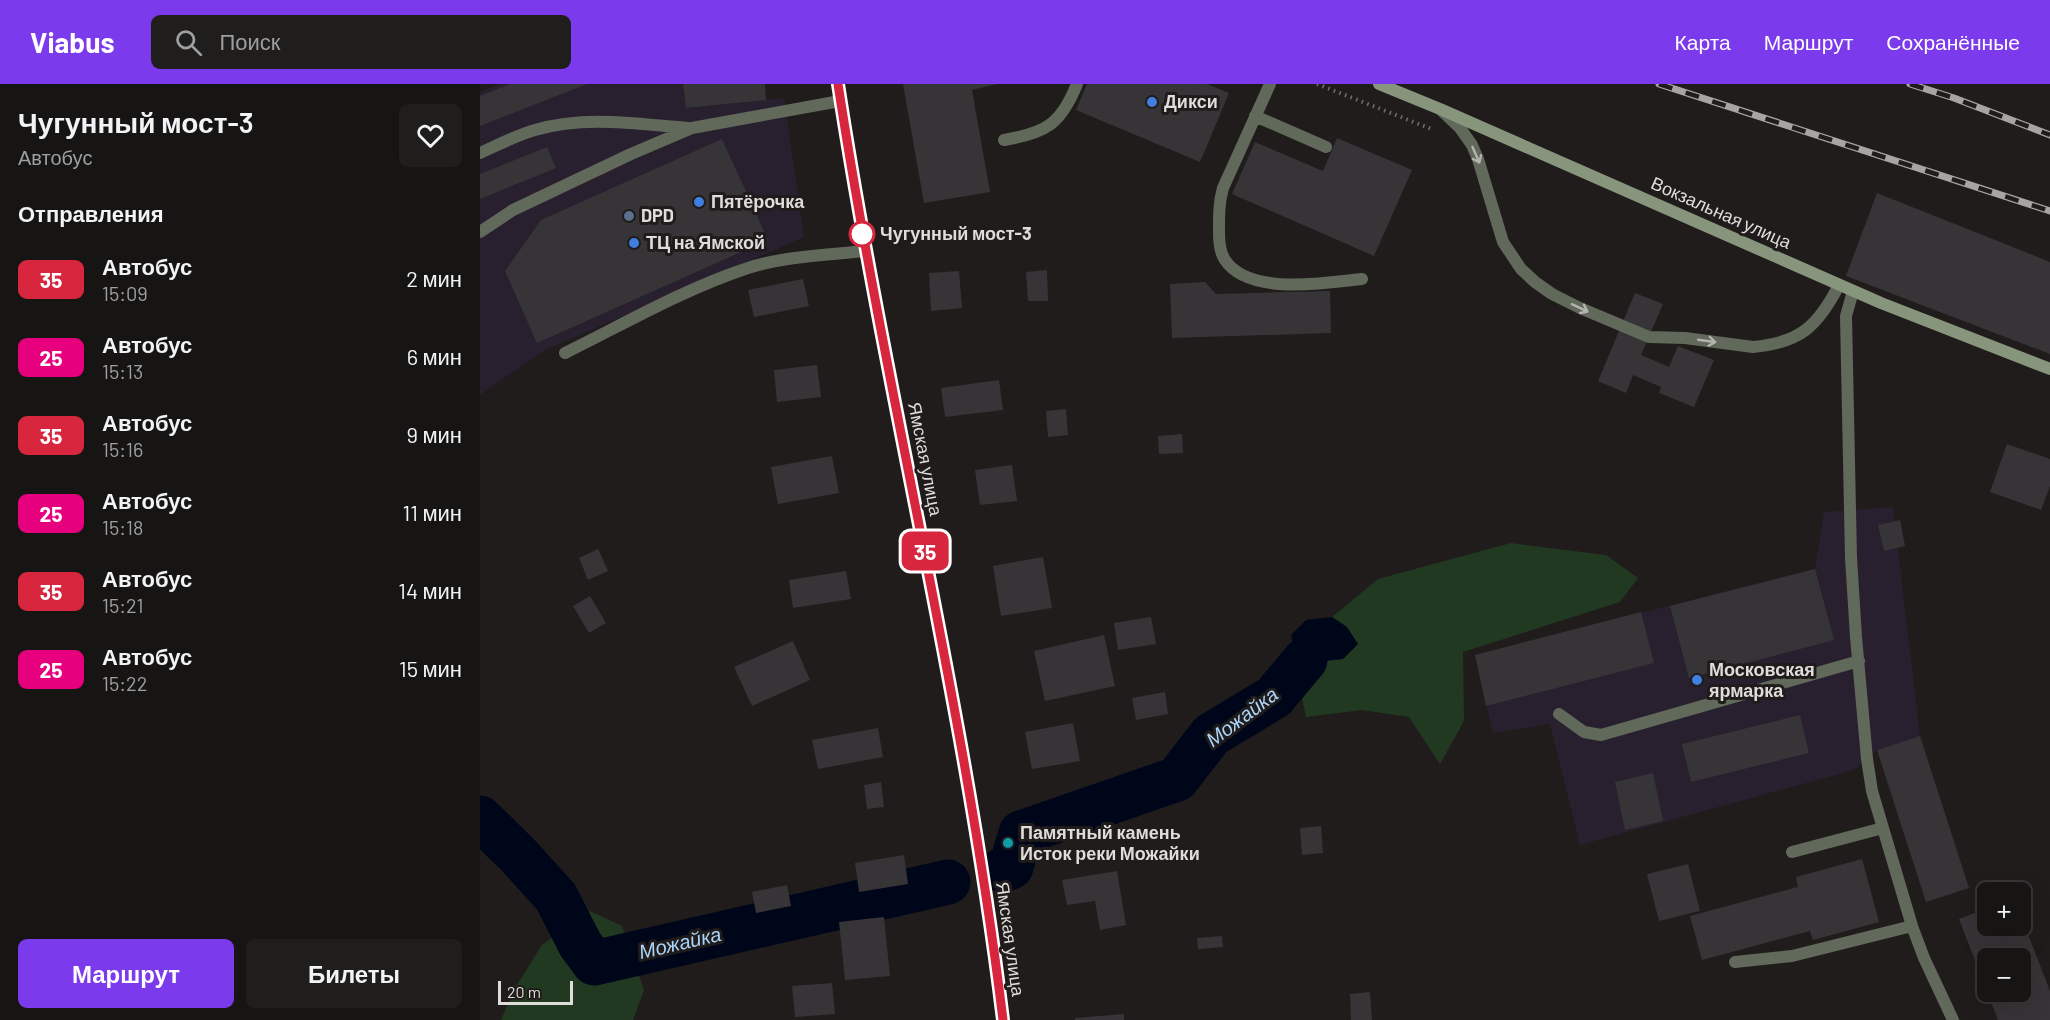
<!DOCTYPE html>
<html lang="ru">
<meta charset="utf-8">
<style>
:root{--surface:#171514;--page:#201e1d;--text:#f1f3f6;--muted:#9e9fa0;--line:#363434;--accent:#7c3aed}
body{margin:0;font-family:Barlow,sans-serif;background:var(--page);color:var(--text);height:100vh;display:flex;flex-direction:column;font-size:22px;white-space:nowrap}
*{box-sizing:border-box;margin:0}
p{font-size:20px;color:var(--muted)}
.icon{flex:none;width:33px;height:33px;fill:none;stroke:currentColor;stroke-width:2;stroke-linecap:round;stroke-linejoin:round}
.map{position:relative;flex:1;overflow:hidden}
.panel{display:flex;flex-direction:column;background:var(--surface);width:480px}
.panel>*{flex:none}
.badge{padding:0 12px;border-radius:9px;font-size:21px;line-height:39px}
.controls{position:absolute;left:1497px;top:798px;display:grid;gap:12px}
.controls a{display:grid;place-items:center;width:54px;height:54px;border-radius:9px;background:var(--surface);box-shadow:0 6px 24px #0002,0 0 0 2px var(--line);font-size:30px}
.scale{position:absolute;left:18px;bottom:15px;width:75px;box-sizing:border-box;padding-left:6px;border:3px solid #dfdcdc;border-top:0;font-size:16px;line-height:21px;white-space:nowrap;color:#dfdcdc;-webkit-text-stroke:4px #1f1c1b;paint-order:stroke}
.map>.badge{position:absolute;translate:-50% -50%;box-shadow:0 0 0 3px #fff}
h2{padding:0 18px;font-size:22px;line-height:54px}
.round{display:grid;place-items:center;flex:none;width:63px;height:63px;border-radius:9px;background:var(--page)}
.headline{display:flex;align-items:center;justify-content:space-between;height:102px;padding:0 18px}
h1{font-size:28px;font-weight:600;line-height:45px}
.primary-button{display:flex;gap:12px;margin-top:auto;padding:12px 18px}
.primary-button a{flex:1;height:69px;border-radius:9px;background:var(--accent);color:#fff;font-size:24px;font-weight:600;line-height:69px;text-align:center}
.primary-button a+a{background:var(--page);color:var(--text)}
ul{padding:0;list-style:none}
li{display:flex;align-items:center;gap:18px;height:78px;padding:0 18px}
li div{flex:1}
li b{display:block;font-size:22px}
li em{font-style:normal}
li .badge{min-width:66px;font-weight:700;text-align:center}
header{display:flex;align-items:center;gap:36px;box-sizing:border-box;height:84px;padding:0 30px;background:var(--accent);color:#fff}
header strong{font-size:28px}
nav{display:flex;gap:33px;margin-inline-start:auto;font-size:21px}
.search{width:420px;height:54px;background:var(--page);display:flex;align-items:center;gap:15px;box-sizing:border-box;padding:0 21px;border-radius:9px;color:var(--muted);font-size:22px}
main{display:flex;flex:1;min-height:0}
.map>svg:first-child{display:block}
.commercial{fill:#28202f}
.green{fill:#213921}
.water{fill:#00061a}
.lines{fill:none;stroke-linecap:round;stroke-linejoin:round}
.river{stroke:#00061a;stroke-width:45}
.building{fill:#363437;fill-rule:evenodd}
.path{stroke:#726f6e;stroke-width:4;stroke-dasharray:1.5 4.5;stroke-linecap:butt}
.service{stroke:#61695a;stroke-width:12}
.secondary{stroke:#88957d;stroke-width:12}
.rail-casing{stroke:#a7a4a3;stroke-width:7}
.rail{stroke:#1f1c1b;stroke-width:4.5;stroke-dasharray:14;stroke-linecap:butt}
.oneway{stroke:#b3b4ae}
.line-casing{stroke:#fff;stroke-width:14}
.line{stroke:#d7263d;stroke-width:9}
.shop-dot{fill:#3f7fe0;stroke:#1f1c1b;stroke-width:2}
.service-dot{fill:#5c6f8a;stroke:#1f1c1b;stroke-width:2}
.stop-dot{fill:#fff;stroke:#d7263d;stroke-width:3}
.culture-dot{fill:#0f9aa8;stroke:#1f1c1b;stroke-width:2}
.labels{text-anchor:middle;stroke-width:6;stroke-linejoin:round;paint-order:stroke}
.poi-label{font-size:18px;font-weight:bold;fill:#dfdcdc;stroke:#1f1c1b;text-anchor:start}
.street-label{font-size:18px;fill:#dfdcdc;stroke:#1f1c1b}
.stop-label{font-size:18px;font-weight:bold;fill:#dfdcdc;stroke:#1f1c1b;text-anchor:start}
.water-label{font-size:20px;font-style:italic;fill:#abd5fb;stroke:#1f1c1b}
</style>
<header>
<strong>Viabus</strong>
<div class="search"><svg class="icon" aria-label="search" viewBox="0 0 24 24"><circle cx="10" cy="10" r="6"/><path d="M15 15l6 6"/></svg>Поиск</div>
<nav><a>Карта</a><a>Маршрут</a><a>Сохранённые</a></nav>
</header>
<main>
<section class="panel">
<div class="headline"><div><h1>Чугунный мост-3</h1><p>Автобус</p></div><a class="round"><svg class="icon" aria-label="heart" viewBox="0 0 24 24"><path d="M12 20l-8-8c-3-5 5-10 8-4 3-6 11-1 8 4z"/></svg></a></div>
<h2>Отправления</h2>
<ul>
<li><span class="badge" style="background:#d7263d;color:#fff">35</span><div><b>Автобус</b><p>15:09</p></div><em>2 мин</em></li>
<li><span class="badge" style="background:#e6007e;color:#fff">25</span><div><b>Автобус</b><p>15:13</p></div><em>6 мин</em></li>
<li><span class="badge" style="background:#d7263d;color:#fff">35</span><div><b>Автобус</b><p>15:16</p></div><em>9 мин</em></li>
<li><span class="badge" style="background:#e6007e;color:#fff">25</span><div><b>Автобус</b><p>15:18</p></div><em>11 мин</em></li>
<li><span class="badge" style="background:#d7263d;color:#fff">35</span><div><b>Автобус</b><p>15:21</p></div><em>14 мин</em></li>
<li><span class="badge" style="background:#e6007e;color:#fff">25</span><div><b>Автобус</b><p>15:22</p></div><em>15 мин</em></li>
</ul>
<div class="primary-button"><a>Маршрут</a><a>Билеты</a></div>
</section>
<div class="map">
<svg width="1570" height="936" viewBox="0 0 1570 936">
<rect width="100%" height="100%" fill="#1f1c1b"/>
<!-- commercial -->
<path class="commercial" d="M20 0H203L206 24 304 14 324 153 63 267 0 311V8Z
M1413 423 1440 652 1397 666 1374 686 1100 761 1070 640 1013 649 995 571 1335 485 1344 428Z"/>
<!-- green -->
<path class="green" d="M1031 459 1126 471 1158 494 1140 518 983 568 984 637 960 680 929 633 882 626 826 633 821 609 837 577 863 575 867 543 852 533 898 495Z
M110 827 142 842 164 906 153 936H21L35 904 62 861Z"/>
<!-- water -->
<path class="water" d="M852 533 867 543 878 560 863 575C834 578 818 584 811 551L826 536Z"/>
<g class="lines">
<!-- river -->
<path class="river" d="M0 734 38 771 76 813 100 860 114 879 468 798
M522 786 531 783 541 749 697 695 731 651 794 613 825 576"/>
</g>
<!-- building -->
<path class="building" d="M30 0H107L0 42V12Z
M203 0H285L286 16 206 24Z
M423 0H517L492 6 510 108 444 119Z
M607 0H727L749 9 720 78 596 26Z
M857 54 932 86 894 172 752 110 775 58 843 87Z
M242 55 288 156 57 259 25 187 61 136Z
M67 63 76 84 0 115V90Z
M1397 109 1570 178V270L1366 192Z
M567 186 568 217H548L546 188Z
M479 187 482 224 451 227 449 189Z
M323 195 329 222 274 233 268 206Z
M725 198 736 210 850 207 851 249 692 254 690 200Z
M1155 209 1183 220 1161 271 1189 283 1198 262 1234 276 1214 323 1179 309 1181 303 1153 291 1146 309 1118 297Z
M337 281 341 313 297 318 294 286Z
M519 296 523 326 465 333 461 304Z
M586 325 588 351 568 353 566 327Z
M702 350 703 369 679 370 678 352Z
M1527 360 1570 375V402L1561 426 1510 408Z
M352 372 359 409 298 420 291 383Z
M532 381 537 417 500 421 495 386Z
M1420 436 1425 462 1404 467 1398 441Z
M118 465 128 487 108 496 99 474Z
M563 473 572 524 521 532 513 482Z
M1335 485 1354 556 1209 594 1190 522Z
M366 487 371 515 313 524 309 496Z
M110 512 126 539 109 549 93 522Z
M1161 528 1174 579 1006 622 995 571Z
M671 533 676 560 638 566 634 539Z
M624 551 635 602 565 617 554 567Z
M313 557 330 596 272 622 254 583Z
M685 608 688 630 656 636 652 614Z
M1320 631 1329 669 1211 698 1202 660Z
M593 639 600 677 552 685 545 648Z
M398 644 403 673 338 685 332 656Z
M1440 652 1489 804 1446 818 1397 666Z
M1173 689 1183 737 1145 746 1135 698Z
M401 698 404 723 387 725 384 701Z
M841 742 843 769 822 771 820 744Z
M424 771 428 800 379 808 375 779Z
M1382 775 1399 838 1333 856 1330 847 1222 876 1210 832 1318 803 1316 793Z
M1208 780 1220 827 1179 837 1167 790Z
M637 787 646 841 620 846 615 817 587 821 582 796Z
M307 801 311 822 276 829 272 808Z
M1508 824V842H1540L1541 832 1570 907V936H1518L1479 835ZM1508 874H1540V908H1508Z
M404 833 410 892 365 896 359 838Z
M742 852 743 863 718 865 717 854Z
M352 899 355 930 315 933 312 902Z
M890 908 892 936H871L870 910Z
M644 930V936H595V934Z"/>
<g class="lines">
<!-- path -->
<path class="path" d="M837 0 954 46"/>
<!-- service -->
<path class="service" d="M790 0 743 104C739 118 739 130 739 145 739 155 739 167 745 176 769 212 845 199 882 195
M961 26 980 44 992 61 998 75 1023 158 1041 185 1055 198 1072 210 1100 224 1169 253 1205 254 1273 263C1320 259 1338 242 1359 201
M775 32 846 63
M524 56C566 49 581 40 597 0
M0 69C18 61 37 51 55 46 104 31 158 40 208 44
M0 148 33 126 151 70 212 44 360 17
M1373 207 1366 232 1371 474 1376 553 1387 675 1392 707 1432 842 1444 874 1473 936
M85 269C144 240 204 205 268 184 305 172 347 171 385 167
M1079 630 1104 648 1121 651 1379 577
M1312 768 1403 744
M1255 878 1312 872 1432 842"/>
<!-- secondary -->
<path class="secondary" d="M358 0C405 313 485 621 523 936
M899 0 960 25 1401 219 1570 285"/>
<!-- rail casing -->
<g class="rail-casing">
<path id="rail" d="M1179 0 1570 127
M1430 0 1474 14 1570 51"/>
</g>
<!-- rail -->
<use href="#rail" class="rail"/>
</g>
<!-- one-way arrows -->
<defs><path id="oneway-shaft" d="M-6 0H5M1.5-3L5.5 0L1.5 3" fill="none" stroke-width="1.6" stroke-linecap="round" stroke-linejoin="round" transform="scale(1.5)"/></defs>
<g class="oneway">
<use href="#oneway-shaft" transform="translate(996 71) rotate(66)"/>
<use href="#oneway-shaft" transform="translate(1100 224) rotate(25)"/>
<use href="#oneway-shaft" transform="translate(1227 257) rotate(8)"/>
</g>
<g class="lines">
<!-- line casing -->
<g class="line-casing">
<path id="line" d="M358 0C406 313 485 621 523 936"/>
</g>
<!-- line -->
<use href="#line" class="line"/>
</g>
<!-- markers -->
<g class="shop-dot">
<circle cx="672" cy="18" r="6"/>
<circle cx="219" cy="118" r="6"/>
<circle cx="154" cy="159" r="6"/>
<circle cx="1217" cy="596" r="6"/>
</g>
<circle class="service-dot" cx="149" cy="132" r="6"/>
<circle class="stop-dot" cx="382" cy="150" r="12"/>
<circle class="culture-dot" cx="528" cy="759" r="6"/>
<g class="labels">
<!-- poi labels -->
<g class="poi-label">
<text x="684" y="24">Дикси</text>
<text x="231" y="124">Пятёрочка</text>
<text x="161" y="138">DPD</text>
<text x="166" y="165">ТЦ на Ямской</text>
<text x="1229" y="592">Московская<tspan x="1229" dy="21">ярмарка</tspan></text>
<text x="540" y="755">Памятный камень<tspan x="540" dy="21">Исток реки Можайки</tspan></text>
</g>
<!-- street labels -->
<g class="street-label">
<text transform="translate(1241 129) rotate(24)" y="6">Вокзальная улица</text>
<text transform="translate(445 375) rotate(79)" y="6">Ямская улица</text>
<text transform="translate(530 855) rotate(82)" y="6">Ямская улица</text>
</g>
<!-- stop labels -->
<g class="stop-label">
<text x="400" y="156">Чугунный мост-3</text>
</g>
<!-- water labels -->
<g class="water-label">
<text transform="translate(762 633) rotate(-37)" y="7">Можайка</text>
<text transform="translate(200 859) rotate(-13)" y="7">Можайка</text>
</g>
</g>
</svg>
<div class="controls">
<a>+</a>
<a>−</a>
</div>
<div class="scale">20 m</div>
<b class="badge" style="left:445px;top:467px;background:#d7263d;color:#fff">35</b>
</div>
</main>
